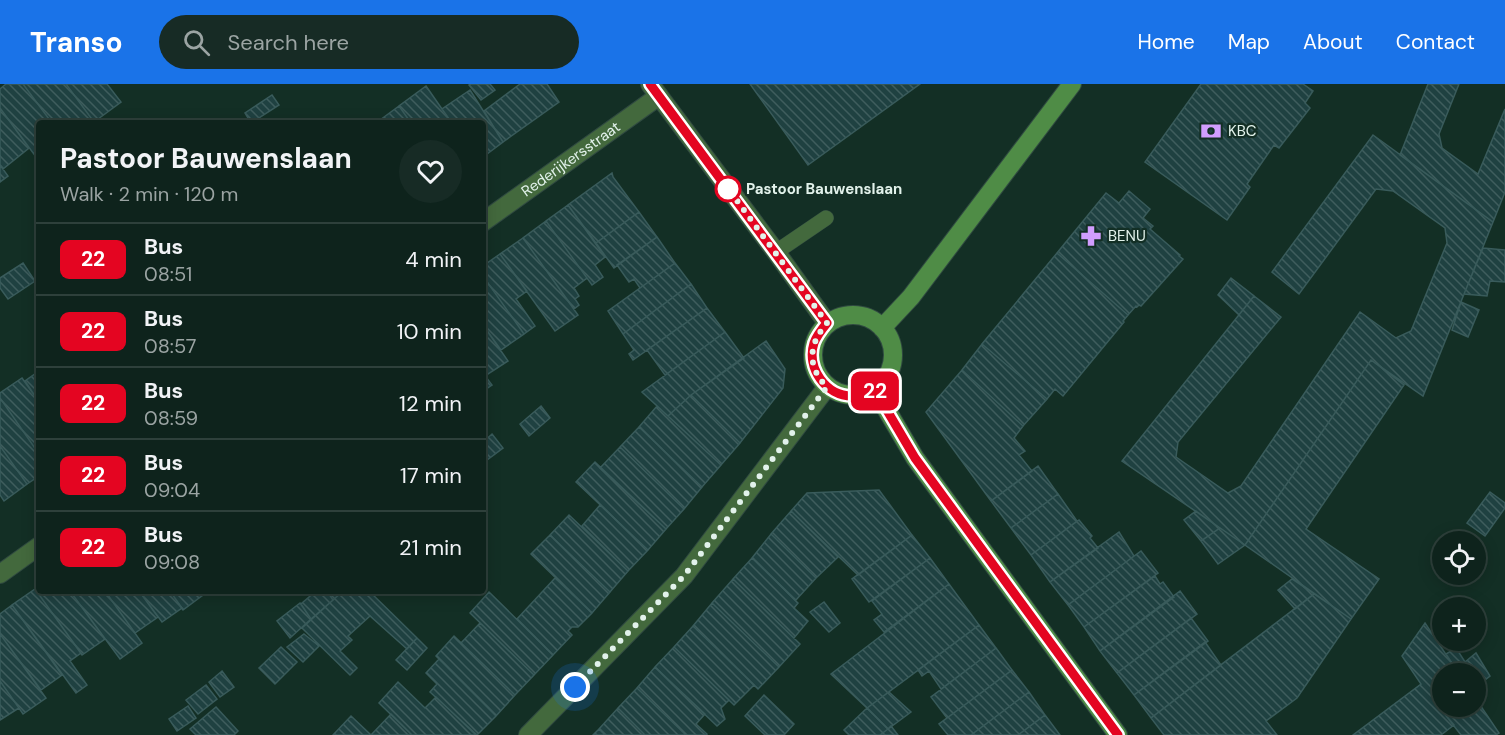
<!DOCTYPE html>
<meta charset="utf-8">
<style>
:root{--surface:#0e231c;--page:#172b25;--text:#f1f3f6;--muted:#9ba4a3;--line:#2e403b;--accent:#1a73e8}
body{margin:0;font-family:"DM Sans",sans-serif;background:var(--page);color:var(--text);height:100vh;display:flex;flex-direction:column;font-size:22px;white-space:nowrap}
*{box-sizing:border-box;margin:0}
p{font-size:20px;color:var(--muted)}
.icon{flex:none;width:33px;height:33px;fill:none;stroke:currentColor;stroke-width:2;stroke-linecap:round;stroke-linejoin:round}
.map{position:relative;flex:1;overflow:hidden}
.drawer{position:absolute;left:36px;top:36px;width:450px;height:474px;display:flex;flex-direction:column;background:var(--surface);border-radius:6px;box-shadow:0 3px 15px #0003,0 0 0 2px var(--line)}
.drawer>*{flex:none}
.badge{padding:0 12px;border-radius:9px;font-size:21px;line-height:39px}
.buttons{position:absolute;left:1432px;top:447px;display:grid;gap:12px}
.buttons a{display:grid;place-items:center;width:54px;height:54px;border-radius:50%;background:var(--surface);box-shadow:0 3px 15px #0003,0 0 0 2px var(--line);font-size:30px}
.you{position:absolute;width:30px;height:30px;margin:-15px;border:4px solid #fff;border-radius:50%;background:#1a73e8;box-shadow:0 0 0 9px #1a73e833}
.map>.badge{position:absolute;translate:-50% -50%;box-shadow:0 0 0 3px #fff}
.round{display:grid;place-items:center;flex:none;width:63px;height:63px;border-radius:32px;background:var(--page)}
.headline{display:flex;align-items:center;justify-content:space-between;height:102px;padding:0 24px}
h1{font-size:28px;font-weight:700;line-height:45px}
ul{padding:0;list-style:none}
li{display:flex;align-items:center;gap:18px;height:72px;padding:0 24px;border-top:2px solid var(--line)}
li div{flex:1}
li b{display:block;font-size:22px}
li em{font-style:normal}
li .badge{min-width:66px;font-weight:700;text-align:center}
header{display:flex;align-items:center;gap:36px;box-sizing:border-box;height:84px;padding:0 30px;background:var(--accent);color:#fff}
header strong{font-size:28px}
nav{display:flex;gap:33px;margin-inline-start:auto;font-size:21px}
.search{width:420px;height:54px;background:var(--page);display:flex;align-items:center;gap:15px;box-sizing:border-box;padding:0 21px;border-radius:33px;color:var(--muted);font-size:22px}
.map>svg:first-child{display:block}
.building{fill:url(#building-back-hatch);stroke:#395b5b;stroke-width:1.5}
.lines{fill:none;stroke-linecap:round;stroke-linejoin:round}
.lane-casing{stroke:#304a41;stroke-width:16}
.street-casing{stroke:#304a41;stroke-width:20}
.secondary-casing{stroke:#304a41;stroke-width:20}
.lane{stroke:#43693d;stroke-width:15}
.street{stroke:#43693d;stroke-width:18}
.secondary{stroke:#4f8c46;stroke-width:18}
.line-casing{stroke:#fff;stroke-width:14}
.line{stroke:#e40521;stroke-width:9}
.walk{stroke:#e2f2eb;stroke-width:6;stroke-dasharray:0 10.8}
.stop-dot{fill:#fff;stroke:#e40521;stroke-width:3}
.labels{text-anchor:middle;stroke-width:4.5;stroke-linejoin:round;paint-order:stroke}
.poi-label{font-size:15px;fill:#e2f2eb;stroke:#132f25;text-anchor:start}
.street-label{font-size:15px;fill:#e2f2eb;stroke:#132f25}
.stop-label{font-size:15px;font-weight:bold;fill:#e2f2eb;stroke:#132f25;text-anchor:start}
</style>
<header>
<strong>Transo</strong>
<div class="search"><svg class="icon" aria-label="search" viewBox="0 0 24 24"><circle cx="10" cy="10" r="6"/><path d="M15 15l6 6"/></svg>Search here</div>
<nav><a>Home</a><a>Map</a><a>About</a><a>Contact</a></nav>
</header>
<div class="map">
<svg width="1505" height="651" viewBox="0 0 1505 651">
<defs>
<pattern id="building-back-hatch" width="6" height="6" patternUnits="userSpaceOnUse" patternTransform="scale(1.5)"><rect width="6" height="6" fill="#1f4141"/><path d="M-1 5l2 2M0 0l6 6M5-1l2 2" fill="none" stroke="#3f5d5d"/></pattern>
</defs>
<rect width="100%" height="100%" fill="#132f25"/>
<!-- building -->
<path class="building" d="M6 0H23L52 39H39V77L0 24V5Z
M23 0H66L94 38 52 39Z
M66 0H107L121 18 94 38Z
M471 0H490L495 6 481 16 469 1Z
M520 0H547L559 18 503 58 484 27Z
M750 0H920L808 81Z
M1201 0H1303L1313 7 1305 19 1310 24 1279 64 1274 61 1247 100 1250 103 1227 136 1145 78Z
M1428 0H1459L1439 50 1442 64 1478 90 1505 25V108L1493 138 1400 71Z
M426 2 442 25 452 39H411L399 22Z
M470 6 503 58 483 73V39H452L442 25Z
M272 11 279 21 251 39 245 29Z
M399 22 411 39H376Z
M0 24 29 64 3 85 0 81Z
M1373 51 1493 138 1423 312 1371 276 1245 461 1122 377 1254 212 1281 233 1178 358 1176 373 1228 409 1241 402 1360 228 1396 254 1411 247 1447 159 1445 144 1393 107 1376 105 1299 210 1272 188Z
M0 81 8 92 0 98Z
M612 89 613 93 639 128 596 159 568 121Z
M1129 107 1150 125 1143 134 1153 142 1150 145 1180 171 1179 172 1183 175 1141 222 1139 221 1137 223 1136 222 1128 231 1057 169 1106 109 1119 119Z
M568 121 605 173 595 181 603 193 592 201 546 137Z
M639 128 657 153 614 184 596 159Z
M546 137 587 194 574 204 579 212 575 215 579 221 574 225 523 154Z
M657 153 675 179 640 204 634 195 629 198 617 181Z
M523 154 578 231 555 247 500 170Z
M1483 164 1505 166V198L1490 197 1487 212 1464 210Z
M1057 169 1128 231 1123 237 1124 238 1063 312 1055 305 1047 315 982 260Z
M500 170 527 207 516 215 535 242 524 250 483 192V182Z
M23 179 35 197 8 215 0 204V194Z
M675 179 691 200 623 250 608 227Z
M483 192 524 250 501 266 483 241Z
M1231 194 1254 212 1239 231 1218 211Z
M691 200 707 224 633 276 629 270 634 266 623 250Z
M1461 218 1479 226 1468 253 1452 246Z
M707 224 725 248 665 291 647 266Z
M483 241 508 277 485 292 483 289Z
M725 248 744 274 691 311 668 332 642 308Z
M766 257 785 285 783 304 740 359 691 311Z
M982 260 1047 315 1023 342 962 286Z
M1371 276 1404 301 1306 445 1379 495 1351 535 1245 461Z
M962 286 1023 342 1014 354 1025 367 1019 371 1032 387 991 417 926 328Z
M39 287V318L25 297Z
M483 289 492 301 483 307Z
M22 294 39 318V370L0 314V309Z
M691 311 740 359 721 381 668 332Z
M0 314 39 370V392L27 400 0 362Z
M541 322 550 334 529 352 520 340Z
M657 322 721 381 702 403 639 343Z
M639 343 702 403 684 425 620 363Z
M492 350 503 364 483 379V358Z
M0 362 27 400 4 417 0 411Z
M620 363 684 425 666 445 600 384Z
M595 378 666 445 648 466 576 398Z
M1038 382 1058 410 1011 444 991 417Z
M879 406 912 451 858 491 791 427 807 409Z
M1490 408 1505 419V424L1485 452 1467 439Z
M1058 410 1077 437 1031 471 1011 444Z
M600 421 648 466 628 487 582 442Z
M791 427 838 473 816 494 771 450Z
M1196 427 1220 444 1201 457 1184 436Z
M569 431 628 487 610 508 550 451Z
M1079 436 1092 452 1090 454 1098 464 1050 498 1031 471Z
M1220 444 1245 461 1218 480 1201 457Z
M1119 448 1134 472 1068 521 1050 498Z
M771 450 816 494 796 516 752 474Z
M550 451 610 508 592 529 531 470Z
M912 451 930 474 869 518 852 495Z
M1141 467 1158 489 1084 543 1068 521Z
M752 474 798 519 794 524 808 537 794 554 733 495Z
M930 474 949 500 884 548 874 536 882 530 872 517Z
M1155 492 1160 500 1163 498 1174 513 1100 567 1084 543Z
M555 494 592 529 578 543H572L568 547 572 551 553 571 517 535Z
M733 495 800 560 779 583 712 519Z
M1292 495 1314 510 1295 525 1278 506Z
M949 500 979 541 867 624 831 590Z
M39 502V507H70L105 555 82 571 35 505Z
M35 505 81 569 70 577 87 601 76 609 12 521Z
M70 507H105L142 559 120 575Z
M105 507H139L158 533 135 549Z
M139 507H170L182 524 162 538Z
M170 507H200L203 511 183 526Z
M316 507H327L333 516 311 535 301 520Z
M327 507H343L333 516Z
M343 507H369L417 554 407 565 370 532 348 552 352 556 340 567 357 584 350 591 302 544Z
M1180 507 1197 530 1117 589 1100 567Z
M489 508 553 571 534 591 470 529Z
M1314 510 1351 535 1297 614 1266 637 1277 651H1164L1151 634Z
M824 518 840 539 829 548 810 528Z
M300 519 311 535 290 554 277 537Z
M712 519 779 583 758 605 693 542Z
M12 521 62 591 41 606 0 550V530Z
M1191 534 1208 557 1134 611 1117 589Z
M480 539 534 591 515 611 461 559Z
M1425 539 1459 590H1443V622H1451L1443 628 1454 641 1441 651H1353L1421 600 1402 572Z
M979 541 996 564 941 605 929 587 922 592 918 586Z
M693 542 754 601 734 621 674 563Z
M0 550 46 614 23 630 0 597Z
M304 550 319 562 303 578 287 563Z
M454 552 515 611 496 632 436 572Z
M417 554 427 564 407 586 396 576Z
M1205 558 1221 581 1151 634 1134 611Z
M281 563 297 578 275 600 259 584Z
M674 563 729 616 721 624 725 635 717 642 655 583Z
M996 564 1012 586 947 634 931 613Z
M1456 564 1465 578 1476 569 1490 592 1476 603V590H1459L1446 570Z
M439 575 496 632 477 651 430 608 437 600 426 589Z
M655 583 705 630 696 640 707 650V651H686L637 604Z
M1012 586 1029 608 971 651H948L939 640Z
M222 587 234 603 220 613 209 598Z
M0 597 19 624 0 636Z
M398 598 425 624 436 613 476 651H412L379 619Z
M206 601 217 615 198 630 186 616Z
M637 604 686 651H645L618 624Z
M889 608 911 628 888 645 867 624Z
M1029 608 1045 631 1018 651H971Z
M764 611 794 640 784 651H765L745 632Z
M1476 615 1499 649 1496 651H1461L1443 628 1451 622H1476Z
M188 622 196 634 177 647 169 635Z
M216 623 238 647 234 651H196L190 645Z
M618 624 645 651H605L599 645Z
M867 624 888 645 880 651H849L844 646Z
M391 630 412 651H371Z
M1045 631 1060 651H1018Z
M351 632 371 651H333Z
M891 642 898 651H880L888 645Z
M599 645 605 651H593Z"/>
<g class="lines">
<!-- lane casing -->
<g class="lane-casing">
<path id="lane" d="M776 168 826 134"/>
</g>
<!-- street casing -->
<g class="street-casing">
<g id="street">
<path d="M650 0 776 168 827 239"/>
<path id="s1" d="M483 138 659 12"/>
<path d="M0 490 39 462"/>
<path d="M528 651 684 492 827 303"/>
</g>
</g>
<!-- secondary casing -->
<g class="secondary-casing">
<path id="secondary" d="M813 271a40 40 0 1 1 80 0a40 40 0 1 1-80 0Z
M882 244 911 213 1072 0
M875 306 915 374 1118 651"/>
</g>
<!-- lane -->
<use href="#lane" class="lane"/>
<!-- street -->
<use href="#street" class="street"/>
<!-- secondary -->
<use href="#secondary" class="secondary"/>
</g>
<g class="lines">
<!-- line casing -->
<g class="line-casing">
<path id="line" d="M650 0 827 239C822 245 817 251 814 259 806 284 826 312 852 312 860 312 867 309 875 306L915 374 1118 651"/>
</g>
<!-- line -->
<use href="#line" class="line"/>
<!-- walk -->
<path class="walk" d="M575 603 684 492 827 303C807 283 808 261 827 239L724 99 728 105"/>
</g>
<!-- icons -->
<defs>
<g id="bank-bare" transform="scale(1.62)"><path d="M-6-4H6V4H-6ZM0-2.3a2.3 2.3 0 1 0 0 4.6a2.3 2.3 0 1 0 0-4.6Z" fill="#d19dfe" stroke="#132f25" stroke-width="2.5" paint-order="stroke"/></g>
<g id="pharmacy-bare" transform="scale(1.62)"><path d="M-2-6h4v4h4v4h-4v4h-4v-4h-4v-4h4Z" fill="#d19dfe" stroke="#132f25" stroke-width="2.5" paint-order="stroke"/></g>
</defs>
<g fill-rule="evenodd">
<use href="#bank-bare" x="1211" y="47"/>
<use href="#pharmacy-bare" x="1091" y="152"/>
</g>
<!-- markers -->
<circle class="stop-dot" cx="728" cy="105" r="12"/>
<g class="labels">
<!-- poi labels -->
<g class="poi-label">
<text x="1228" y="52">KBC</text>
<text x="1108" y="157">BENU</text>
</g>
<!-- street labels -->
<g class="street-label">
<text dy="5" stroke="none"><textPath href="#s1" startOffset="108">Rederijkersstraat</textPath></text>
</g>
<!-- stop labels -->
<g class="stop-label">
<text x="746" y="110">Pastoor Bauwenslaan</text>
</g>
</g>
</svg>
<div class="buttons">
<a><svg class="icon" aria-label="locate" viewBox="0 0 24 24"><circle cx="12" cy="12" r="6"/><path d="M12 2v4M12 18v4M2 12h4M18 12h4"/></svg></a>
<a>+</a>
<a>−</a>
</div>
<div class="you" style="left:575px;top:603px"></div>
<b class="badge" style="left:875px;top:307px;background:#e40521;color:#fff">22</b>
<section class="drawer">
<div class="headline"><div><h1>Pastoor Bauwenslaan</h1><p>Walk · 2 min · 120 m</p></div><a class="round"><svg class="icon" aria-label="heart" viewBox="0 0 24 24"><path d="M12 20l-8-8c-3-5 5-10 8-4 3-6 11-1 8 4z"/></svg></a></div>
<ul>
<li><span class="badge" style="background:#e40521;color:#fff">22</span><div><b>Bus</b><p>08:51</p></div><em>4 min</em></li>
<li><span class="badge" style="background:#e40521;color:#fff">22</span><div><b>Bus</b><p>08:57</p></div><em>10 min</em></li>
<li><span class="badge" style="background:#e40521;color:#fff">22</span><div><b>Bus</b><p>08:59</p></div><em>12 min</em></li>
<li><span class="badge" style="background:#e40521;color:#fff">22</span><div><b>Bus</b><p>09:04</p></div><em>17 min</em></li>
<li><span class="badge" style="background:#e40521;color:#fff">22</span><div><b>Bus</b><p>09:08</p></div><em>21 min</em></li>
</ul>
</section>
</div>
